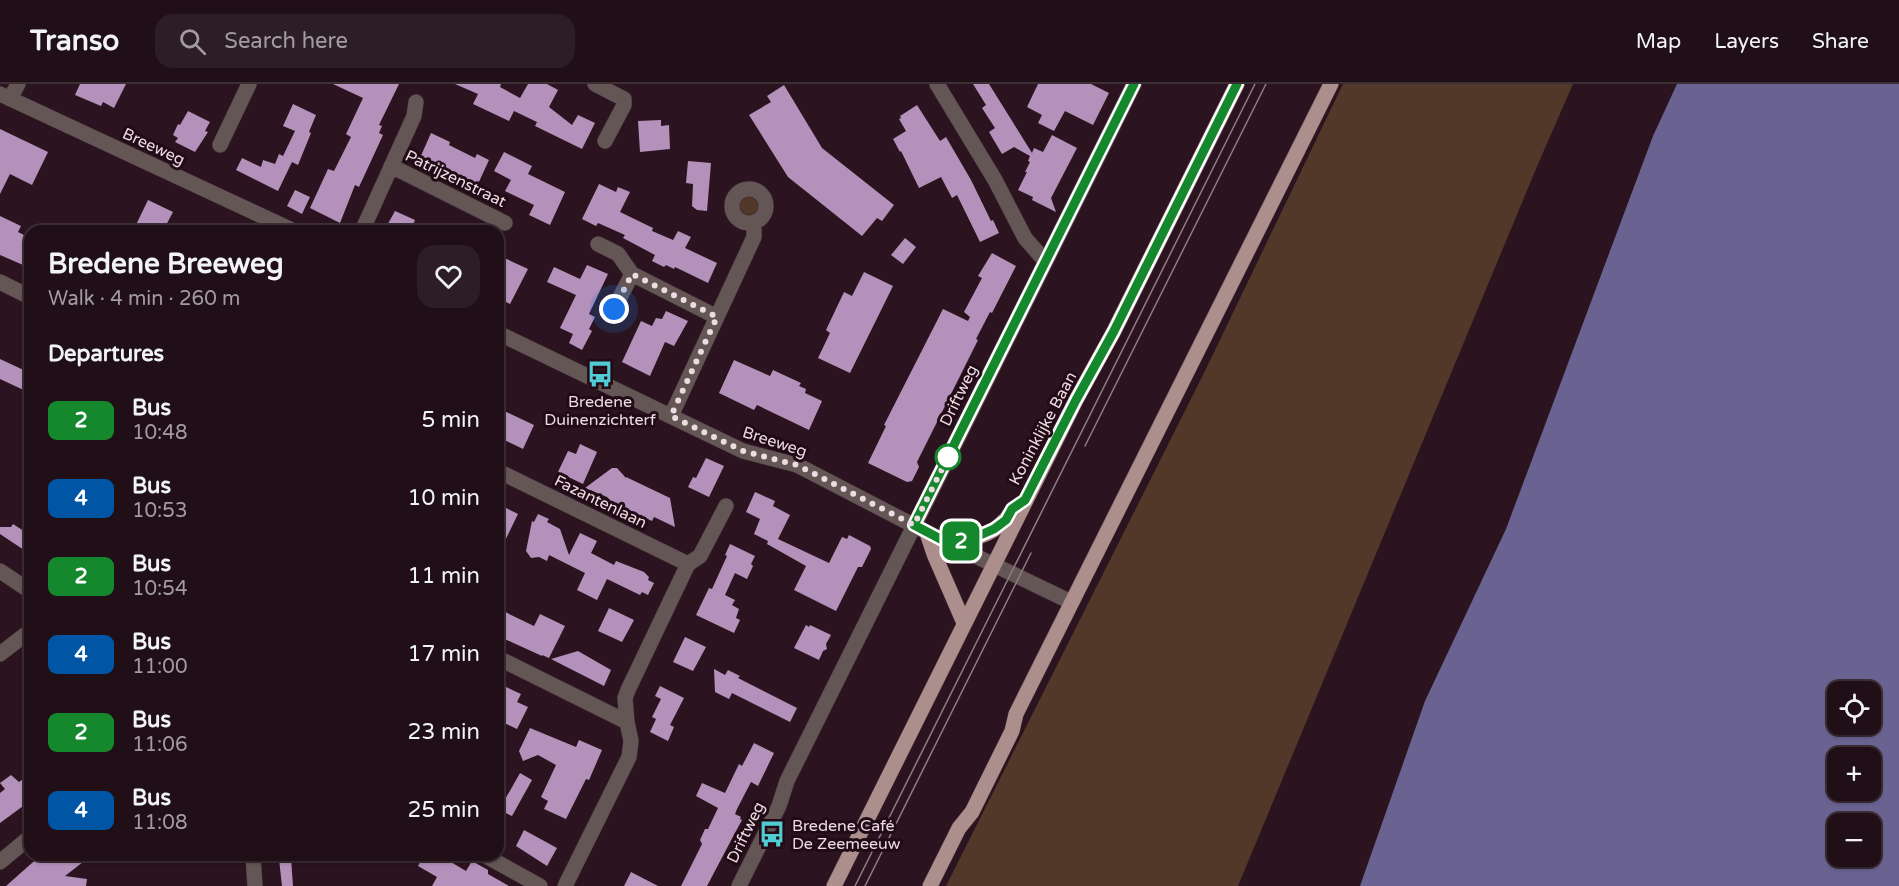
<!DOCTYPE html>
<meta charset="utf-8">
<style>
:root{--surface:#200f17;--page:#2d1d24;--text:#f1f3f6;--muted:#a29ca1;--line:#3d2f36}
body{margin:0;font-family:"Varela Round",sans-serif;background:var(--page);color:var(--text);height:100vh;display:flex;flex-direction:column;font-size:22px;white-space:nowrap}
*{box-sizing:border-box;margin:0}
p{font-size:20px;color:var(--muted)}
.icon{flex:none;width:33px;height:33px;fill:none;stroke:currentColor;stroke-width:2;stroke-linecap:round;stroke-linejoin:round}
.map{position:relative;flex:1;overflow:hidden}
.panel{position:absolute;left:24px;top:141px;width:480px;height:636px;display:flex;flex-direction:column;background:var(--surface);border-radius:18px;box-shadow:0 2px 4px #0004,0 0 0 2px var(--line)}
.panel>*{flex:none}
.badge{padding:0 12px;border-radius:9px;font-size:21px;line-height:39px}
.controls{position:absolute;left:1827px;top:597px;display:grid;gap:12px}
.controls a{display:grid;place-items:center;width:54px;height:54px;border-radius:12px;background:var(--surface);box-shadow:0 2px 4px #0004,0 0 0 2px var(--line);font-size:30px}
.you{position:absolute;width:30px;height:30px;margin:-15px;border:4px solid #fff;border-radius:50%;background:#1a73e8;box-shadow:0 0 0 9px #1a73e833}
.map>.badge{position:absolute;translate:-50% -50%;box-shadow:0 0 0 3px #fff}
h2{padding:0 24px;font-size:22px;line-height:54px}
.round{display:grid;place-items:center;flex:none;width:63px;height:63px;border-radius:18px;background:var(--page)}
.overview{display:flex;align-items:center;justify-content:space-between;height:102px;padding:0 24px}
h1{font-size:28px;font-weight:700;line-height:45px}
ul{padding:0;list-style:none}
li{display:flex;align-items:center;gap:18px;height:78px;padding:0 24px}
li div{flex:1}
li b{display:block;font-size:22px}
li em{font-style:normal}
li .badge{min-width:66px;font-weight:700;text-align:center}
header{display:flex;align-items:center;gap:36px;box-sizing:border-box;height:84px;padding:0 30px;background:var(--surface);border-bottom:2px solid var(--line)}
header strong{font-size:28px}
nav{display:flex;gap:33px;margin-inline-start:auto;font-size:21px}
.search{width:420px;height:54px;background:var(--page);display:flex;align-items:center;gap:15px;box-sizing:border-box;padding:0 21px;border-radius:18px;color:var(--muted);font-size:22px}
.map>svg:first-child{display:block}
.grass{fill:#523829}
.water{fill:#6a6392;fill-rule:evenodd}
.building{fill:#b491bb}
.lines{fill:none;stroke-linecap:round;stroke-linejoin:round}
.minor-casing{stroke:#46303a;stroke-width:16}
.major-casing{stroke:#46303a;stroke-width:16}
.minor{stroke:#645655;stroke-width:15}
.major{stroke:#ac8f8d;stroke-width:15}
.tram{stroke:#907c85;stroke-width:1.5}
.line-casing{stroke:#fff;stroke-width:14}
.line{stroke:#15882e;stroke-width:9}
.walk{stroke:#eddbe2;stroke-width:6;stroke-dasharray:0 10.8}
.stop-dot{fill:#fff;stroke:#15882e;stroke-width:3}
.labels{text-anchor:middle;stroke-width:6;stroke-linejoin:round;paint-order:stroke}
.street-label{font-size:16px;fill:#eddbe2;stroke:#210b16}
.poi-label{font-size:16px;fill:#eddbe2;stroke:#210b16}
</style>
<header>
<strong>Transo</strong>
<div class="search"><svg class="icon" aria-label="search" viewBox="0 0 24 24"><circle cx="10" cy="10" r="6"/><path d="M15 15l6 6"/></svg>Search here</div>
<nav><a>Map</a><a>Layers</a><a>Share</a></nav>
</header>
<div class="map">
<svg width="1899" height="802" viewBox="0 0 1899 802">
<rect width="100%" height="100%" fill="#2b141f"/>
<!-- grass -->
<path class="grass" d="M1343 0H1573L1538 80 1238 802H946L1204 289Z
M740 122a9 9 0 1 1 18 0a9 9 0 1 1-18 0Z"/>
<!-- water -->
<path class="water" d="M1677 0H1899V802H1360L1425 617 1506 445 1653 52ZM1838 608H1870V640H1838ZM1838 674H1870V706H1838ZM1838 740H1870V772H1838Z"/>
<!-- building -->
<path class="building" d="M80 0H126L114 24 103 18 101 22 75 11Z
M333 0H399L379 41 382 42 379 49 383 51 359 103 355 101 340 139 310 124 328 85 334 87 351 53 346 50 363 14Z
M455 0H501L500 3 520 14 528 0H547L558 6 549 23 572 41 578 31 595 39 582 65 535 42 537 38 514 27 509 37 473 20 478 10Z
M973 0H989L1032 69 1034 64 1043 68 1052 51 1077 64 1051 114 1056 128 1032 116 1033 113 1018 106 1027 88H1025L1030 78 1028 77 1030 72 1014 63 1002 70 989 48 995 44 982 24 986 21Z
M1038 0H1091L1109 9 1093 41 1065 27 1054 47 1038 39 1042 31 1027 23Z
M784 1 822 64 894 121 882 137 877 134 862 152 788 93 749 31 771 18 767 12Z
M293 20 316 31 309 48 311 49 298 81 292 78 278 107 236 86 242 74 261 83 263 76 275 80 279 70 283 72 295 47 283 42Z
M917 21 940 57 946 53 971 96 991 137 993 136 999 149 980 158 957 111 952 114 941 93 919 104 901 67 900 68 893 55 906 47 899 35 901 34 900 32Z
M188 27 210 38 205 47 208 48 195 68 175 58 178 54 173 51 178 40 180 41Z
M661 36V42L669 41 670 65 640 68 638 37Z
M0 45 48 68 32 101 10 90 0 110Z
M431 49 450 58 449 61 475 74 477 70 489 76 478 100 420 74Z
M504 68 532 82 528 90 565 108 550 141 529 131 534 121 505 107 511 96 494 87Z
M688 77 711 79 707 127 697 126 692 122 693 100 686 99Z
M599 100 616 108 618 103 630 108 620 128 653 144 652 147 673 156 678 147 691 153 685 164 717 179 708 199 675 183 674 185 666 181 664 183 652 177 655 171 623 154 625 151 598 139 596 142 582 135Z
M295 106 310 113 302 130 287 122Z
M148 116 173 128 163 147H133Z
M395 127 415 136 410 147H384Z
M0 132 21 142 18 148 30 154V184L0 171Z
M905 154 916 163 903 180 891 171Z
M992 169 1016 182 992 229 990 228 976 255 978 256 917 378 919 383 912 397 907 398 868 379 886 342 884 341 943 225 968 237 970 233 964 228 982 194 978 192Z
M498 171 528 185 510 220 498 214Z
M587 181 608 190 589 230 595 233 589 245 592 247 582 266 569 259 573 250 560 244 576 211 547 198 554 183 580 195Z
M864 188 893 202 850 289 818 274 830 249 826 246 844 208 852 212Z
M666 227 688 237 674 262 665 258 650 292 622 278 641 237 652 242 656 234 662 235Z
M0 275 30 289V309L0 295Z
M734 276 770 292 773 286 801 299 799 302 806 305 805 309 822 317 809 346 757 321 754 326 719 309Z
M498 324 534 341 523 365 502 355 505 349 498 346Z
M580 360 597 368 583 400 558 388 568 367 576 370Z
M706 374 724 382 709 413 688 403 693 393 696 394Z
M612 384H617L626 394V393L670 414 675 443 654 433 652 437 611 417 607 413 585 404Z
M755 408 775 417 773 422 790 431 778 455 829 479 842 453 847 455 849 451 870 462 871 465 862 483H858L836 527 794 506 806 482 767 460 768 457 754 450 760 435 746 428Z
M498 420 518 430 498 471Z
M538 430 549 435 547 438 560 445 569 471 580 449 597 457 591 469 614 481 616 477 644 488 649 493 648 496 654 499 648 511 642 508 640 511 607 495 597 516 577 506 585 489 549 471 547 477 539 473 531 474 526 467 532 437 534 438Z
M13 440 30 451V470L0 450V443H11Z
M730 460 755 472 751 480 753 482 747 495 735 489 725 511 735 516 732 521 739 525 736 534 740 536 734 549 696 531 709 504 712 505 727 472 725 471Z
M609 524 634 536 622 558 598 547Z
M501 526 534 542 540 530 565 542 549 574 542 571V572L498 552V533Z
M806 541 809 543 810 541 831 551 826 560 827 565 823 567 819 576 794 564Z
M685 553 706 563 693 587 673 578Z
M578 567 611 586 604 602 551 575Z
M714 585 725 591 728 586 740 592 738 594 797 624 790 638 732 609 729 615 715 608Z
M660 602 684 614 670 641 674 643 668 657 650 648 656 635 652 633 661 615 655 612Z
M506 603 521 610 517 618 528 623 517 645 498 636V620Z
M530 644 576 663 579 656 602 666 589 696 586 695 566 735 544 725 548 717 541 713 556 681 538 671 523 677 519 667Z
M754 659 774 669 758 702 751 698 737 725 735 730 741 733 740 735 742 736 736 747 707 802H681L702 760 700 756 705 745H708L718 724 696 712 702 699 725 709 739 680 742 682Z
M520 689 532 696 512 732 499 726Z
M30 690V717L0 739V709L5 705 0 699 11 691 19 698Z
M524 746 557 764 547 782 516 762Z
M41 771H92L65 792 87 795 86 802H6Z
M424 771H439L466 787 472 777 488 786V790L509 802H432L437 793 418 782Z
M291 774 293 802H282L279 775Z
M631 788 658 802H624Z"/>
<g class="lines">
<!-- minor casing -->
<g class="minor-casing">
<path id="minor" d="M595 0 624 15V21L605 57
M937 0 995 96 1025 154 1045 177
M0 10 294 147
M10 15 18 0
M220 61 249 0
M391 82 505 139
M732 122a17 17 0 1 1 34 0a17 17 0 1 1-34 0Z
M362 147 414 32 416 18
M598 160 618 170 632 190 717 233
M0 198 30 213
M614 225 632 190
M498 249 743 367 797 381 934 452 1071 518
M671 332 754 153V139
M498 387 688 480 628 606 625 614 627 638
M688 480 700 472 726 422
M0 487 30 507
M0 570 30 547
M498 574 627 638 631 657 629 673 565 802
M253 771 255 802
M484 771 540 802
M0 778 30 753
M739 802 779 722 787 697 1134 0"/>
</g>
<!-- major casing -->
<g class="major-casing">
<path id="major" d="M927 449 934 470 964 539
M950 460C968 456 991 452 1004 437 1008 434 1010 429 1013 425
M834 802 1076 316 1114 247 1237 0
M930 802 959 744 972 728 1012 647 1016 630 1331 0"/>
</g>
<!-- minor -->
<use href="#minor" class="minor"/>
<!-- major -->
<use href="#major" class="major"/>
<!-- tram -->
<path class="tram" d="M1085 362 1266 0
M855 802 1255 0
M865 802 1031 469"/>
</g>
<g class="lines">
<!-- line casing -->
<g class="line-casing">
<path id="line" d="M1134 0 914 441 950 460 969 456 994 445 1006 436 1012 425 1025 416 1076 316 1114 247 1237 0"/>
</g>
<!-- line -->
<use href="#line" class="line"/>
<!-- walk -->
<path class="walk" d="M614 225 632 190 717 233 671 332 743 367 797 381 914 441 948 373"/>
</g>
<!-- icons -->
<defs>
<g id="bus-bare" transform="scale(2.07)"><path d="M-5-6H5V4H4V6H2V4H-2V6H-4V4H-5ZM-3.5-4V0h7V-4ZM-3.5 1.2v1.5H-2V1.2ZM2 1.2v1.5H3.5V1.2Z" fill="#51ccd3" stroke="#210b16" stroke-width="2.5" paint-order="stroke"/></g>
</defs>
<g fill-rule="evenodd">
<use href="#bus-bare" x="600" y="290"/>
<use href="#bus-bare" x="772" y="750"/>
</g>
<!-- markers -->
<circle class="stop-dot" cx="948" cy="373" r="12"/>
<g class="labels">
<!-- street labels -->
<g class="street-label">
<text transform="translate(154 62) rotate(25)" y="6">Breeweg</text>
<text transform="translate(456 94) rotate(26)" y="6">Patrijzenstraat</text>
<text transform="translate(958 311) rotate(-64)" y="6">Driftweg</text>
<text transform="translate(1042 344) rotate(-62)" y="6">Koninklijke Baan</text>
<text transform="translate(775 357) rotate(18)" y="6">Breeweg</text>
<text transform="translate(601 417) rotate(26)" y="6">Fazantenlaan</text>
<text transform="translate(745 748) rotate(-64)" y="6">Driftweg</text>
</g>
<!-- poi labels -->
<g class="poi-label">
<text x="600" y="323">Bredene<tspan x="600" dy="18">Duinenzichterf</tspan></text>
<text x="792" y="747" text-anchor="start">Bredene Café<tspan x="792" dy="18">De Zeemeeuw</tspan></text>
</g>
</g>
</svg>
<div class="controls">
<a><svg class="icon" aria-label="locate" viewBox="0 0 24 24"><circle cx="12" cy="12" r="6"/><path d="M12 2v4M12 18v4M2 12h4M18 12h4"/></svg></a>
<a>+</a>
<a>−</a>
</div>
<div class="you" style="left:614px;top:225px"></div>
<b class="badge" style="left:961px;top:457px;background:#15882e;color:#fff">2</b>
<section class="panel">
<div class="overview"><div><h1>Bredene Breeweg</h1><p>Walk · 4 min · 260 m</p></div><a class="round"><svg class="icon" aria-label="heart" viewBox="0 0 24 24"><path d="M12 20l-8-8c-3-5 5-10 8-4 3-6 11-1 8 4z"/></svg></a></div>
<h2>Departures</h2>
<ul>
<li><span class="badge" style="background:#15882e;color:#fff">2</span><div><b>Bus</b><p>10:48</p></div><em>5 min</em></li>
<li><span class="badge" style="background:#0056a4;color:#fff">4</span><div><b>Bus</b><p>10:53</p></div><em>10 min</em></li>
<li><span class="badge" style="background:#15882e;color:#fff">2</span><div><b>Bus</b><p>10:54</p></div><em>11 min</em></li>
<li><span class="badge" style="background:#0056a4;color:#fff">4</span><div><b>Bus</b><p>11:00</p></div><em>17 min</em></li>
<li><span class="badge" style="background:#15882e;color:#fff">2</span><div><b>Bus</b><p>11:06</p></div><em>23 min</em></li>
<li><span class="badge" style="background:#0056a4;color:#fff">4</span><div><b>Bus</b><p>11:08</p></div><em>25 min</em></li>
</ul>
</section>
</div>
